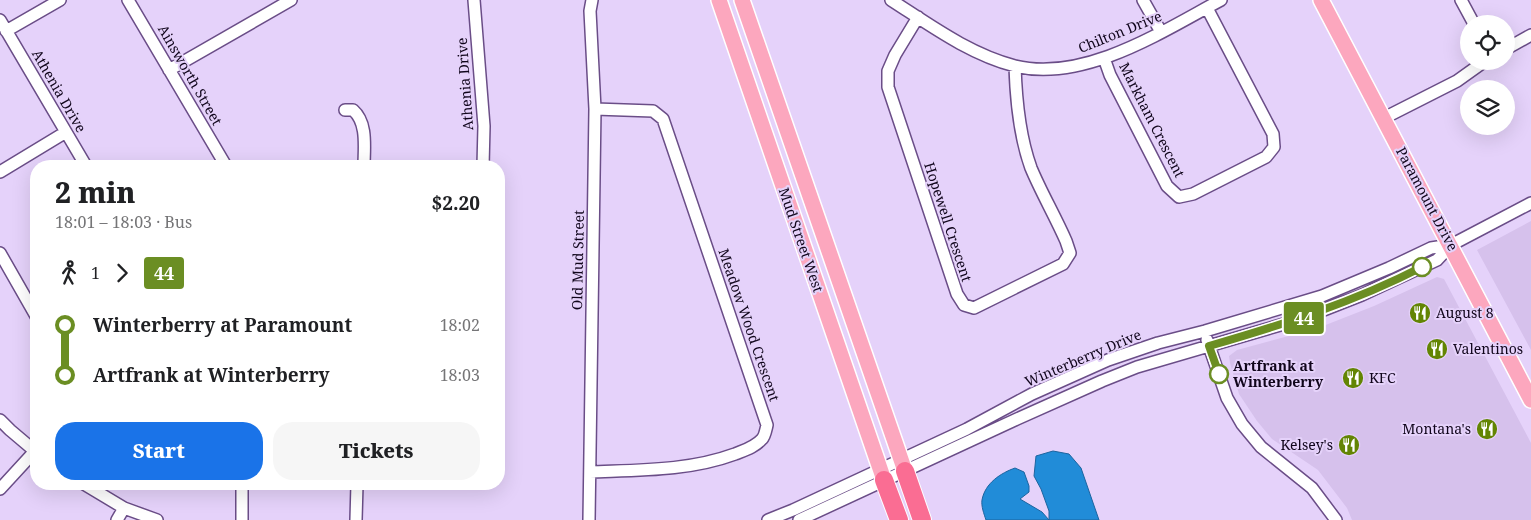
<!DOCTYPE html>
<meta charset="utf-8">
<style>
:root{--surface:#fff;--page:#f6f6f6;--text:#202124;--muted:#757577;--accent:#1a73e8}
body{margin:0;font-family:"Noto Serif",serif;background:var(--page);color:var(--text);height:100vh;display:flex;flex-direction:column;font-size:19px;white-space:nowrap}
*{box-sizing:border-box;margin:0}
p{font-size:16px;color:var(--muted)}
.icon{flex:none;width:28px;height:28px;fill:none;stroke:currentColor;stroke-width:2;stroke-linecap:round;stroke-linejoin:round}
.map{position:relative;flex:1;overflow:hidden}
.side{position:absolute;left:30px;top:160px;width:475px;height:330px;display:flex;flex-direction:column;background:var(--surface);border-radius:20px;box-shadow:0 5px 20px #0002}
.side>*{flex:none}
.badge{padding:0 10px;border-radius:4px;font-size:18px;line-height:32px}
.tools{position:absolute;left:1460px;top:15px;display:grid;gap:10px}
.tools a{display:grid;place-items:center;width:55px;height:55px;border-radius:50%;background:var(--surface);box-shadow:0 5px 20px #0002;font-size:25px}
.map>.badge{position:absolute;translate:-50% -50%;box-shadow:0 0 0 2px #fff}
.legs{display:flex;align-items:center;gap:8px;height:55px;padding:0 25px;font-size:16px}
.legs p{margin-inline-start:auto}
.head{display:flex;align-items:center;justify-content:space-between;height:85px;padding:0 25px}
h1{font-size:28px;font-weight:800;line-height:38px}
.action{display:flex;gap:10px;margin-top:auto;padding:10px 25px}
.action a{flex:1;height:58px;border-radius:20px;background:var(--accent);color:#fff;font-size:20px;font-weight:800;line-height:58px;text-align:center}
.action a+a{background:var(--page);color:var(--text)}
ul{padding:0 25px;list-style:none}
li{display:flex;align-items:center;gap:18px;height:50px;font-size:19px}
li i{display:grid;place-items:center;width:8px;height:100%;margin:0 6px;background:currentColor}
li i::after{content:'';width:12px;height:12px;margin:-6px;border:4px solid;border-radius:50%;background:var(--surface)}
li p{margin-inline-start:auto}
li:first-child i{background:linear-gradient(#0000 50%,currentColor 0)}
li:last-child i{background:linear-gradient(currentColor 50%,#0000 0)}
.map>svg:first-child{display:block}
.built{fill:#d6c1ec}
.water{fill:#218cd8;stroke:#1c649f}
.lines{fill:none;stroke-linecap:round;stroke-linejoin:round}
.minor-casing{stroke:#6a4d87;stroke-width:14}
.major-casing{stroke:#fff;stroke-width:18}
.highway-casing{stroke:#fff;stroke-width:20}
.minor{stroke:#fff;stroke-width:11}
.major{stroke:#fca7be;stroke-width:15}
.highway{stroke:#fa6d93;stroke-width:18}
.line-1-casing{stroke:#fff;stroke-width:11}
.line-1{stroke:#6b8e23;stroke-width:8}
.stop-1-dot{fill:#fff;stroke:#6b8e23;stroke-width:2.5}
.labels{text-anchor:middle;stroke-width:4;stroke-linejoin:round;paint-order:stroke}
.street-label{font-size:14px;fill:#10051b;stroke:#e5d2fa}
.poi-label{font-size:14px;fill:#10051b;stroke:#e5d2fa;text-anchor:start}
.stop-label{font-size:14px;font-weight:bold;fill:#10051b;stroke:#e5d2fa;text-anchor:start}
</style>
<div class="map">
<svg width="1531" height="520" viewBox="0 0 1531 520">
<rect width="100%" height="100%" fill="#e5d2fa"/>
<!-- built -->
<path class="built" d="M1531 221V350L1477 250Z
M1437 277 1444 279 1531 443V520H1352L1347 508 1318 470 1272 439 1257 421 1239 394 1230 363 1229 356 1237 350 1318 328 1374 306Z"/>
<!-- water -->
<path class="water" d="M1053 451 1069 454 1081 468 1099 520H1049V511L1041 489 1034 476 1036 456Z
M1015 468 1024 472 1029 486V492L1020 499 1042 512 1049 520H986C984 514 981 506 982 500 985 483 1001 473 1015 468Z"/>
<g class="lines">
<!-- minor casing -->
<g class="minor-casing">
<path id="minor" d="M128 0 226 166
M474 0 484 126 483 166
M891 0C930 25 969 54 1015 66 1084 83 1163 31 1221 0
M1143 0 1161 32
M1461 0 1474 24
M918 17 895 55 888 71V87L957 294 964 305 974 308 1063 264 1070 253 1066 241C1055 216 1041 192 1031 168 1019 135 1016 100 1015 66
M0 20 86 166
M6 31 60 0
M1506 49 1531 35
M1104 58 1110 75 1167 186 1179 197 1193 194 1266 157 1274 147 1273 134 1207 8
M169 70 291 0
M345 110H353C368 123 364 148 364 166
M1384 118 1457 81 1485 61
M0 172 66 132
M0 253 36 316
M1207 340 1227 398 1242 424 1261 447 1312 488 1336 520
M0 420 10 430 36 452
M590 472C639 470 689 471 735 454 745 450 755 447 762 439 765 436 766 429 767 425L663 119 653 111 595 109
M84 484 124 508 157 520
M0 489 35 451
M117 520 124 508
M242 520V484
M356 520 357 484
M589 520 595 109 590 11 592 0
M768 520 793 510 967 429 1032 394 1108 360 1158 343 1205 331 1322 296 1389 268 1431 248 1451 245 1531 203
M799 520 1017 419 1102 381 1137 367 1301 319 1362 295 1437 260 1451 245"/>
</g>
<!-- major casing -->
<g class="major-casing">
<path id="major" d="M719 0 884 480
M742 0 905 471
M1321 0 1531 400"/>
</g>
<!-- highway casing -->
<g class="highway-casing">
<path id="highway" d="M905 471 922 520
M884 480 899 520"/>
</g>
<!-- minor -->
<use href="#minor" class="minor"/>
<!-- major -->
<use href="#major" class="major"/>
<!-- highway -->
<use href="#highway" class="highway"/>
</g>
<g class="lines">
<!-- line-1 casing -->
<g class="line-1-casing">
<path id="line-1" d="M1219 374 1209 346C1282 325 1354 302 1422 267"/>
</g>
<!-- line-1 -->
<use href="#line-1" class="line-1"/>
</g>
<!-- icons -->
<defs>
<g id="restaurant-disc" transform="scale(1.125)"><circle r="9.5" fill="#638503" stroke="#e5d2fa"/><path d="M-5-6h1v4h1v-4h1v4h1v-4h1v5L-1.5 .5V6h-2V.5L-5-1ZM5-6V6H3V1.5H1.5Q1.5-4 5-6Z" fill="#fff"/></g>
</defs>
<g fill-rule="evenodd">
<use href="#restaurant-disc" x="1420" y="313"/>
<use href="#restaurant-disc" x="1437" y="349"/>
<use href="#restaurant-disc" x="1353" y="378"/>
<use href="#restaurant-disc" x="1487" y="429"/>
<use href="#restaurant-disc" x="1349" y="445"/>
</g>
<!-- markers -->
<g class="stop-1-dot">
<circle cx="1422" cy="267" r="9"/>
<circle cx="1219" cy="374" r="9"/>
</g>
<g class="labels">
<!-- street labels -->
<g class="street-label">
<text transform="translate(1120 32) rotate(-22)" y="5">Chilton Drive</text>
<text transform="translate(190 75) rotate(60)" y="5">Ainsworth Street</text>
<text transform="translate(465 84) rotate(-94)" y="5">Athenia Drive</text>
<text transform="translate(59 91) rotate(60)" y="5">Athenia Drive</text>
<text transform="translate(1152 120) rotate(63)" y="5">Markham Crescent</text>
<text transform="translate(1427 199) rotate(62)" y="5">Paramount Drive</text>
<text transform="translate(948 222) rotate(72)" y="5">Hopewell Crescent</text>
<text transform="translate(801 240) rotate(71)" y="5">Mud Street West</text>
<text transform="translate(578 260) rotate(-89)" y="5">Old Mud Street</text>
<text transform="translate(749 325) rotate(71)" y="5">Meadow Wood Crescent</text>
<text transform="translate(1083 358) rotate(-23)" y="5">Winterberry Drive</text>
</g>
<!-- poi labels -->
<g class="poi-label">
<text x="1436" y="318">August 8</text>
<text x="1453" y="354">Valentinos</text>
<text x="1369" y="383">KFC</text>
<text x="1471" y="434" text-anchor="end">Montana's</text>
<text x="1333" y="450" text-anchor="end">Kelsey's</text>
</g>
<!-- stop labels -->
<g class="stop-label">
<text x="1233" y="371">Artfrank at<tspan x="1233" dy="16">Winterberry</tspan></text>
</g>
</g>
</svg>
<div class="tools">
<a><svg class="icon" aria-label="locate" viewBox="0 0 24 24"><circle cx="12" cy="12" r="6"/><path d="M12 2v4M12 18v4M2 12h4M18 12h4"/></svg></a>
<a><svg class="icon" aria-label="layers" viewBox="0 0 24 24"><path d="M12 4l9 5-9 5-9-5zM3 14l9 5 9-5"/></svg></a>
</div>
<b class="badge" style="left:1304px;top:318px;background:#6b8e23;color:#fff">44</b>
<section class="side">
<div class="head"><div><h1>2 min</h1><p>18:01 – 18:03 · Bus</p></div><b>$2.20</b></div>
<div class="legs"><svg class="icon" aria-label="walk" viewBox="0 0 24 24"><circle cx="13" cy="4" r="2"/><path d="M13 8l-2 6 4 7M11 14l-3 7M7 12l3-4h3l4 4"/></svg>1<svg class="icon" aria-label="forward" viewBox="0 0 24 24"><path d="M9 5l7 7-7 7"/></svg><b class="badge" style="background:#6b8e23;color:#fff">44</b></div>
<ul>
<li><i style="color:#6b8e23"></i><b>Winterberry at Paramount</b><p>18:02</p></li>
<li><i style="color:#6b8e23"></i><b>Artfrank at Winterberry</b><p>18:03</p></li>
</ul>
<div class="action"><a>Start</a><a>Tickets</a></div>
</section>
</div>
